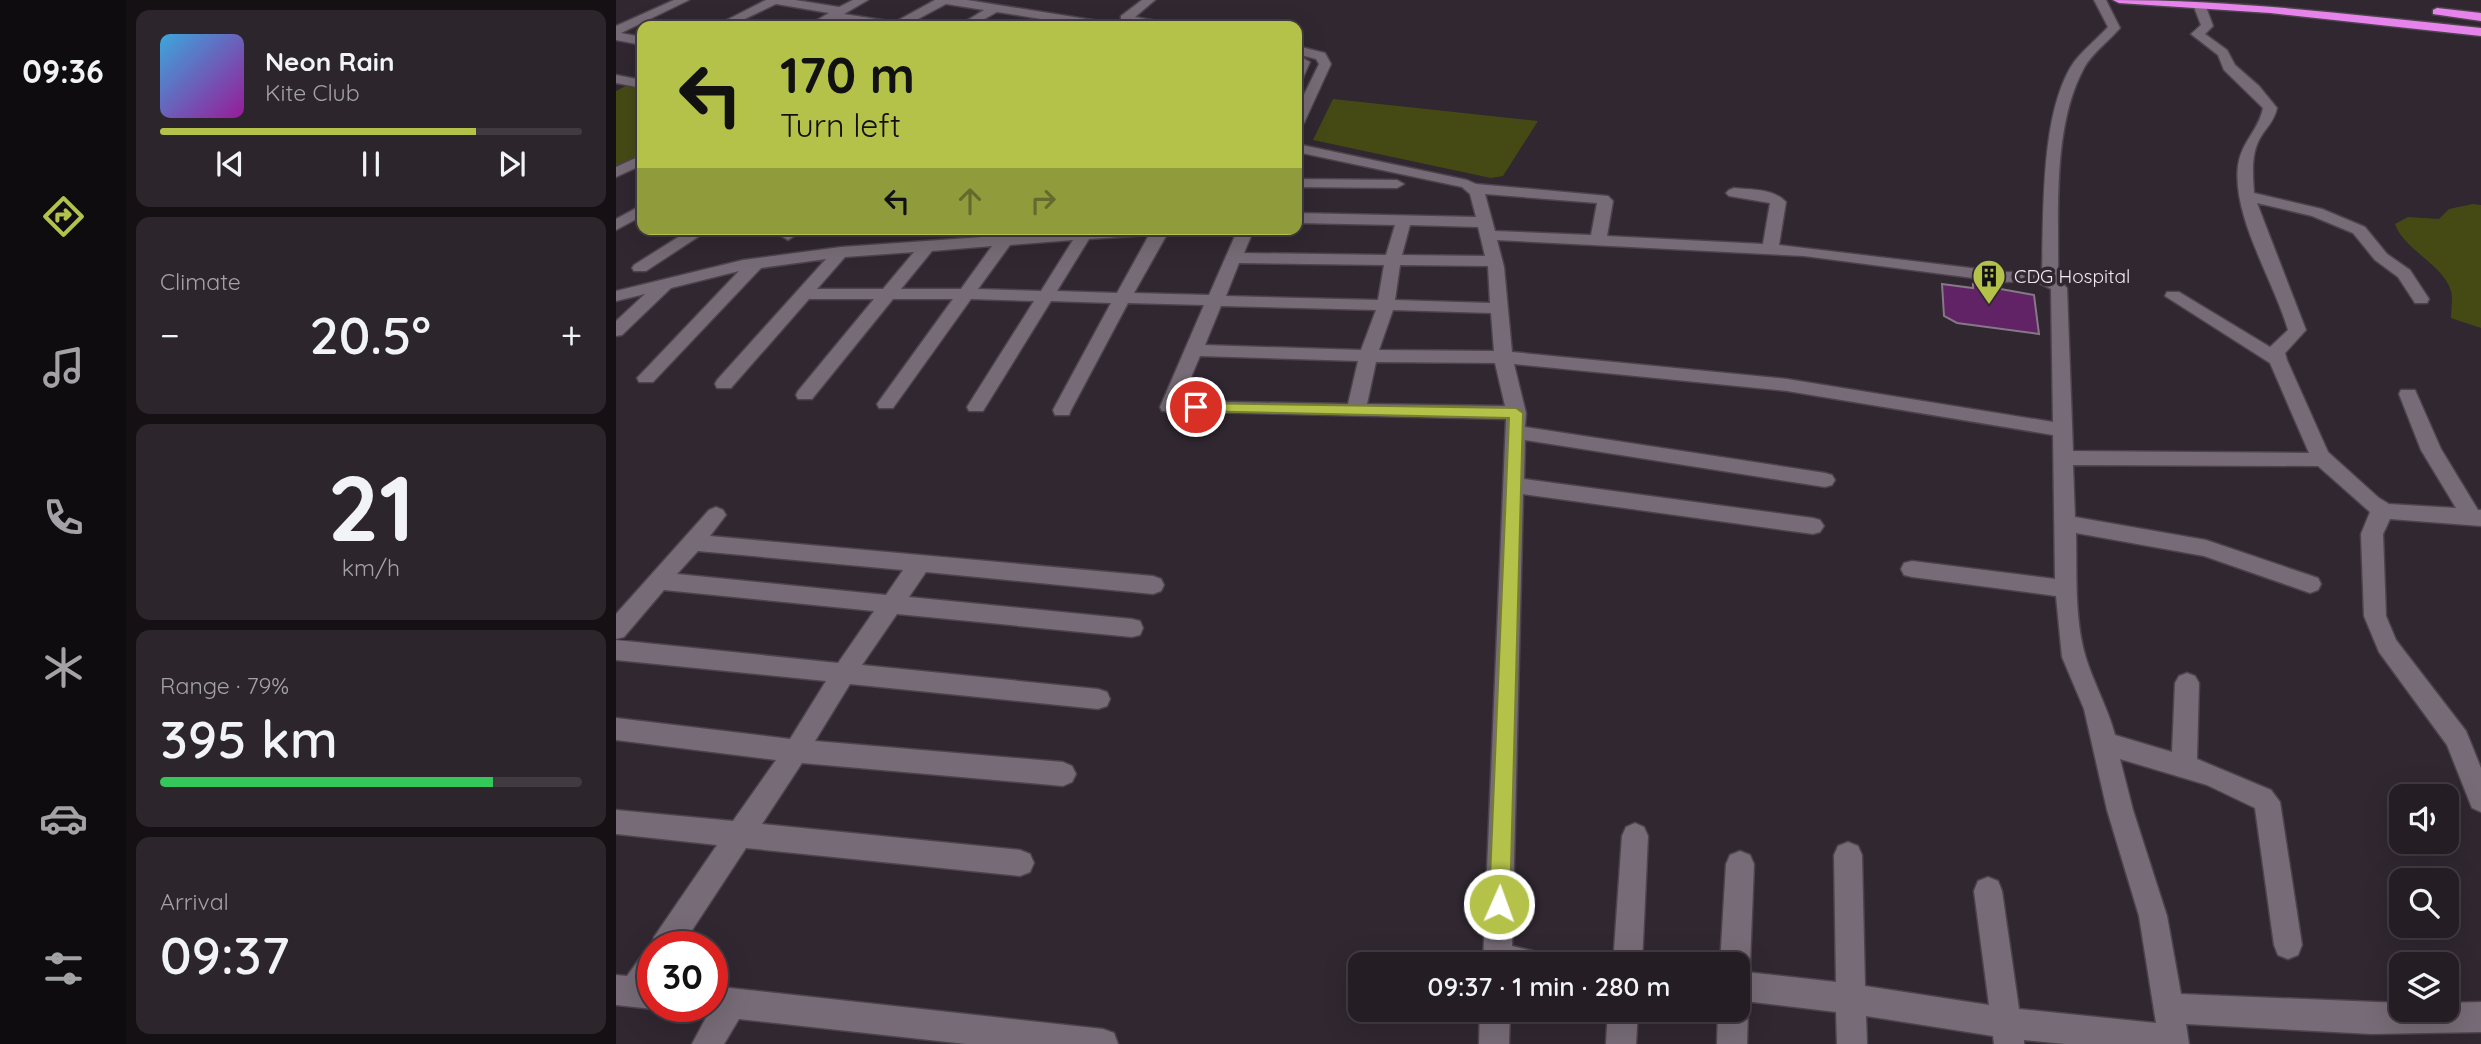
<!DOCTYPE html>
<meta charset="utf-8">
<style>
body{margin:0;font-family:Quicksand,sans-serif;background:#2c262c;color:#f1f3f6;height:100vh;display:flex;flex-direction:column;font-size:26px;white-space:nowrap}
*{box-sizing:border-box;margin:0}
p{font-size:23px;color:#a3a2a6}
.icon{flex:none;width:38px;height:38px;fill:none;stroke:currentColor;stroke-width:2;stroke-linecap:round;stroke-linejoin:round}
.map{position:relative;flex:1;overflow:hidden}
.panel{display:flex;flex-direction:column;gap:10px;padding:10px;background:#141014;width:490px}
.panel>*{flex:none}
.guide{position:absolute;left:21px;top:21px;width:665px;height:214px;border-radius:14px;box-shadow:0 7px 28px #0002,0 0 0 2px #413b41;background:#b5c24a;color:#111;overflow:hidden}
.controls{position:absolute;left:1773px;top:784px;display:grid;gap:14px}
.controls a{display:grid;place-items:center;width:70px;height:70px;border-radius:14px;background:#241d24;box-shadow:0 7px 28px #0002,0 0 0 2px #413b41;font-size:35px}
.speed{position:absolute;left:21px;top:931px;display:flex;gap:14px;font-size:35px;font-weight:700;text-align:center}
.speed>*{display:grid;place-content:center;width:91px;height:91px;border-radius:50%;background:#241d24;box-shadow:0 7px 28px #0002,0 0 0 2px #413b41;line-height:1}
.speed .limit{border:10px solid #d22;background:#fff;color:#111}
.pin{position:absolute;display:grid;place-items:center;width:60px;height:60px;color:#fff;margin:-30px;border:4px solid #fff;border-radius:50%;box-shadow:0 2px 7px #0007}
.me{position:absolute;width:77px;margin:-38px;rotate:2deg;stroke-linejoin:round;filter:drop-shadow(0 0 5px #0008)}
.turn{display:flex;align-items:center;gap:24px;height:147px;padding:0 28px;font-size:32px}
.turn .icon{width:91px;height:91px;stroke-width:2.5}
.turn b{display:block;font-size:49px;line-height:60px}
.lanes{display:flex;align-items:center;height:66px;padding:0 28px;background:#0003;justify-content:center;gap:35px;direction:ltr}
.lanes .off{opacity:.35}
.big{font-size:52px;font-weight:600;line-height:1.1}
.panel .tile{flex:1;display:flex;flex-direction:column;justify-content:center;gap:10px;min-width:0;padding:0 24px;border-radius:14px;background:#2c262c}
.panel .dial{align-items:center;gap:0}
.dial b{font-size:91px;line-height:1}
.song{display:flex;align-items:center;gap:21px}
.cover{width:84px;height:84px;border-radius:10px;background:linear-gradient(135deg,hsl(200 70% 55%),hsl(300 70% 35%))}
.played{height:7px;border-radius:4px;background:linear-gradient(90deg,#b5c24a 75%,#413b41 75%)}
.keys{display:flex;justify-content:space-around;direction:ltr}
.heat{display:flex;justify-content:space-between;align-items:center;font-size:38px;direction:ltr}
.charge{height:10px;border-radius:5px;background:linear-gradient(90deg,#34c759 79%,#413b41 0)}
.trip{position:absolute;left:732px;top:952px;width:402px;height:70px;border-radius:14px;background:#241d24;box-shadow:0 7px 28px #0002,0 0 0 2px #413b41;font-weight:600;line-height:70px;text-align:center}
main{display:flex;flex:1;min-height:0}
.dock{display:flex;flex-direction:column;width:126px;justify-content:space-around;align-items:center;background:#0e0c0e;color:#a3a2a6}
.dock .icon{width:49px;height:49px}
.dock .on{color:#b5c24a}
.dock b{font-size:32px;color:#f1f3f6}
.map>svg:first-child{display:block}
.green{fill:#454a15}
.building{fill:#612365;stroke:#847985;stroke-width:2}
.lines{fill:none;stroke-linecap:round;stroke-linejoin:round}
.minor-casing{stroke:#4c434c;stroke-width:3}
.highway-casing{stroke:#4c434c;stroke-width:3}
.minor{fill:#766b76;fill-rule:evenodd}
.highway{fill:#e684eb;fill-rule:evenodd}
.route{fill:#b5c24a;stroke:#767e30;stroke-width:2}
.labels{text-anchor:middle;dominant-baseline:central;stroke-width:7;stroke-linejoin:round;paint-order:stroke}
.far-poi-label{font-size:19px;fill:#f0e9f0;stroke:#302730;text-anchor:start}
</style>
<main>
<nav class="dock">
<b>09:36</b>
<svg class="icon on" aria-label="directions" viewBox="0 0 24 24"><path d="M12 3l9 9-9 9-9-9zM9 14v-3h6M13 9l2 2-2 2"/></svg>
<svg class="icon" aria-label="music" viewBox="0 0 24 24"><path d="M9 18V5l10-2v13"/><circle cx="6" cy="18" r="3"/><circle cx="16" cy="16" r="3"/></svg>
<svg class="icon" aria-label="phone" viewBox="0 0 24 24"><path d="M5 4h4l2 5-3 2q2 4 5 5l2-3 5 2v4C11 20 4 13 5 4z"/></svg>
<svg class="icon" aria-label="climate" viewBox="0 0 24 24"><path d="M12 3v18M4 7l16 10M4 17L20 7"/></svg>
<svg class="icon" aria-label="car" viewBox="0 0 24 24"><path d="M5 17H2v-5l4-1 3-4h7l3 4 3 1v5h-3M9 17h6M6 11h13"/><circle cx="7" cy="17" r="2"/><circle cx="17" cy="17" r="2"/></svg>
<svg class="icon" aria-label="filters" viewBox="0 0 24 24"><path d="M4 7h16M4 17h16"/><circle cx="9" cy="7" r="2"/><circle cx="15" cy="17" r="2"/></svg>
</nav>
<section class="panel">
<div class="tile">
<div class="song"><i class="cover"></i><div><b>Neon Rain</b><p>Kite Club</p></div></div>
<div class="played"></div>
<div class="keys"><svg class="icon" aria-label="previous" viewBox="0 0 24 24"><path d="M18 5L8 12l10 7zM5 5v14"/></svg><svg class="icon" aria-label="pause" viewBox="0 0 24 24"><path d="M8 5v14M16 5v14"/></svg><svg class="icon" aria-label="next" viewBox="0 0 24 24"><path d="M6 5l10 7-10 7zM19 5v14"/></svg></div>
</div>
<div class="tile"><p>Climate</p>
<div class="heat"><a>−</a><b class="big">20.5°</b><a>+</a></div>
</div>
<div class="tile dial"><b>21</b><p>km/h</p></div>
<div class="tile"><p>Range · 79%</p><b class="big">395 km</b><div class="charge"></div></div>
<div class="tile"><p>Arrival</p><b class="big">09:37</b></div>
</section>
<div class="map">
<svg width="1865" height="1044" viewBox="0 0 1865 1044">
<rect width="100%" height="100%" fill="#302730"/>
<path class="green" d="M 17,82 L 26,84 L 26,159 L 0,173 L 0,91 Z
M 717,99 L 922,121 L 887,176 L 875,178 L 697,140 Z
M 1857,204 L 1865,205 L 1865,328 L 1835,318 C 1835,310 1837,298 1835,291 C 1827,264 1788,250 1779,224 L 1792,217 L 1823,219 L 1833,209 Z"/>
<path class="building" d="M 1326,284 L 1357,288 L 1357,284 L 1418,295 L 1423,334 L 1341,323 L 1328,316 Z"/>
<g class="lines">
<defs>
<path id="minor" d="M 58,0 L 73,0 L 5,33 L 26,37 L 26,45 L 0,40 L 0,26 Z
M 150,0 L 179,0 L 223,7 L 237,0 L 252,0 L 228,14 L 279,22 L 319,0 L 351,0 L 489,22 L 495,26 L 469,26 L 381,12 L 356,26 L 342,26 L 368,10 L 330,4 L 289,26 L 260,26 L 218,20 L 206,26 L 191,26 L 213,13 L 160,4 L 114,26 L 99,26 Z
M 526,0 L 539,0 L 519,17 L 552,23 L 554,26 L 529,26 L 505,22 L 505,16 Z
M 1478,0 L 1490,0 L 1504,28 C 1493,41 1476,53 1468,68 C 1436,127 1443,213 1442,279 L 1451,288 L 1457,451 L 1693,453 L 1654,363 L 1549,296 L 1551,292 L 1563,292 L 1654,347 L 1672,330 C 1658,281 1616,217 1622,166 C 1625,142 1643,130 1647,108 L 1608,70 L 1602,55 L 1575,34 L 1585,25 L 1578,7 L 1584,4 L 1590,7 L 1597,26 L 1589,34 L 1611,50 L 1619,65 L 1643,86 L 1661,108 C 1658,123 1648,129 1642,142 C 1635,158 1637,176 1638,193 L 1706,209 L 1749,227 L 1771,254 L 1794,270 L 1813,299 L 1811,303 L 1799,303 L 1782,277 L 1759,260 L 1737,233 L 1696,216 L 1641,203 L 1690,330 L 1669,353 L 1671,360 L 1712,452 L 1763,498 L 1773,504 L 1840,508 L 1805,450 L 1783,394 L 1785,390 L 1799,390 L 1825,449 L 1862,510 L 1865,510 L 1865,526 L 1774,519 L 1767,534 L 1770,616 L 1780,640 L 1850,731 L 1865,768 L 1865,812 L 1856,808 L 1831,745 L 1763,652 L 1748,616 L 1745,534 L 1754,512 L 1702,466 L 1457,465 L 1459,517 L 1590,540 L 1702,578 L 1705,584 L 1702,590 L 1694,593 L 1588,556 L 1460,533 C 1461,573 1458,619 1470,658 C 1478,684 1492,708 1499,735 L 1556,752 L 1559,683 L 1563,676 L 1571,673 L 1579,676 L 1583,683 L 1581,759 L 1655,790 L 1664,802 L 1686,945 L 1682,955 L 1672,959 L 1662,955 L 1658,945 L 1639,808 L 1591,785 L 1504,759 L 1517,810 L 1551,916 L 1565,994 L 1785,1003 L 1785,1010 L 1830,1010 L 1830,1003 L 1865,1002 L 1865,1032 L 1756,1034 L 1570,1024 L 1573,1044 L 1449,1044 L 1408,1040 L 1408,1044 L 1378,1044 L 1377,1036 L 1250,1016 L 1251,1044 L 1221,1044 L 1220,1012 L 1128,1001 L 1132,1010 L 1131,1044 L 1101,1044 L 1102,1010 L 1122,1010 L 1122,964 L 1104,964 L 1110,864 L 1114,855 L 1124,851 L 1134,855 L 1138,864 L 1134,964 L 1130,972 L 1220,982 L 1218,855 L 1222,846 L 1232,842 L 1242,846 L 1246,855 L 1249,986 L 1373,1005 L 1358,891 L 1362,881 L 1372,877 L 1382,881 L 1386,891 L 1403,1009 L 1540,1023 L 1523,916 L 1491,810 L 1468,709 L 1446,657 L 1440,596 L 1296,577 L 1288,575 L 1285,569 L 1288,563 L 1296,561 L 1439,579 L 1437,435 L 1171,391 L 898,364 L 910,413 L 909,427 L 1209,473 L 1216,475 L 1219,480 L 1216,485 L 1209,487 L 909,440 L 908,479 L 1197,518 L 1204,520 L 1208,526 L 1204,532 L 1197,534 L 907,494 L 896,946 L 929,954 L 934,964 L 867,964 L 890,419 L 546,411 L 544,407 L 588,305 L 512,303 L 455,410 L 453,415 L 439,415 L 437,410 L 495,303 L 435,301 L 367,411 L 353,411 L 351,407 L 418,301 L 355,299 L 277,408 L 263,408 L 261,404 L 337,299 L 277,299 L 196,399 L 182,399 L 180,395 L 182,391 L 258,299 L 193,299 L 115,388 L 101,388 L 99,384 L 101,380 L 210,259 L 145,268 L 37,382 L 23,382 L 21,378 L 123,271 L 55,288 L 6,335 L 0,336 L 0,321 L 29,294 L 0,301 L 0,291 L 127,260 L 225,247 L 478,229 L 554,229 L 518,293 L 593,295 L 622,229 L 638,229 L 628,253 L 770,255 L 779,225 L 681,223 L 681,213 L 860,217 L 854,194 L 846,187 L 681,152 L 681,144 L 851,180 L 860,184 L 992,196 L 997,201 L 991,236 L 1147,244 L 1154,203 L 1113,196 L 1110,193 L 1113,190 L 1118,188 C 1135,190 1157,188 1170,202 L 1163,245 L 1388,272 L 1426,273 C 1428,214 1424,111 1458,62 C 1467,50 1481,39 1492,27 ZM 869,194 L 981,203 L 975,235 L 879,231 ZM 794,225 L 862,227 L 869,256 L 786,255 ZM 533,235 L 501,293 L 441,291 L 473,239 ZM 457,240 L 425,291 L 362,289 L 394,245 ZM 881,240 L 1188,256 L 1388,282 L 1418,281 L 1435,289 L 1437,422 L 1171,379 L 896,352 L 888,267 ZM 376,246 L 345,289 L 285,289 L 316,251 ZM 298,252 L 267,289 L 201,289 L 229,257 ZM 623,263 L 768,265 L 762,300 L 610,296 ZM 784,265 L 872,266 L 874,303 L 779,300 ZM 605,306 L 760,310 L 745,350 L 589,345 ZM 777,310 L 875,313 L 878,351 L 763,350 ZM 584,356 L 742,361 L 732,404 L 565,401 ZM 760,362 L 879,363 L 889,406 L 751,404 Z
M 681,46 L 709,53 L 715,64 L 688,123 L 681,127 L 681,109 L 703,64 L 700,59 L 681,54 Z
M 681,55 L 694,62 L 686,80 L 681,81 Z
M 0,75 L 26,80 L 26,88 L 0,83 Z
M 26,155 L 26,165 L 0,177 L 0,167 Z
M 681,179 L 781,180 L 788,184 L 781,188 L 681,187 Z
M 26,205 L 26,216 L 0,230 L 0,219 Z
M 75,229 L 94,229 L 30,271 L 18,271 L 16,268 L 18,265 Z
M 170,229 L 189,229 L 172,240 L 164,235 Z
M 100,507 L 107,510 L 110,515 L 94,536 L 537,576 L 545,579 L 548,585 L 545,591 L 537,594 L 310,572 L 293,597 L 516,619 L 524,621 L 527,628 L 524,635 L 516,637 L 281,614 L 246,665 L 482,689 L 491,692 L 494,699 L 491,706 L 482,709 L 234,684 L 199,741 L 447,762 L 456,766 L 460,774 L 456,782 L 447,786 L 186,763 L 146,824 L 404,850 L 414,854 L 418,863 L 414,872 L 404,876 L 130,848 L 65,947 L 37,947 L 37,1006 L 43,1006 L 37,1009 L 0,1005 L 0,975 L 11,976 L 27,954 L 35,950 L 38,937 L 101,845 L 0,834 L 0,810 L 117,821 L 160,760 L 0,740 L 0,718 L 174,739 L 210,681 L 0,660 L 0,640 L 222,663 L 258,611 L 48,590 L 8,637 L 0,639 L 0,614 L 93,510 ZM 82,551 L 287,570 L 270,595 L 61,574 Z
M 1019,823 L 1028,827 L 1032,836 L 1026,964 L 997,964 L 1006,836 L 1010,827 Z
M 96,986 L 487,1029 L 498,1033 L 502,1044 L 350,1044 L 123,1019 L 108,1044 L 76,1044 L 92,1014 L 86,1011 L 83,1006 L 96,1006 Z
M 864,1010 L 894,1010 L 893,1044 L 863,1044 Z
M 992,1010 L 1022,1010 L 1020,1044 L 990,1044 Z"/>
<path id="highway" d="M 1497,0 C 1621,0 1742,15 1865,28 L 1865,36 L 1654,13 L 1503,3 Z
M 1821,8 L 1865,13 L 1865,21 L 1817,14 L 1817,10 Z"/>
</defs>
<use href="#minor" class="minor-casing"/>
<use href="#highway" class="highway-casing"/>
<use href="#minor" class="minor"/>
<use href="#highway" class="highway"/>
</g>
<path class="route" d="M 580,403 L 900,408 L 907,413 L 894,904 L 891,911 L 883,914 L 876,911 L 873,904 L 893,418 L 575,411 L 573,407 Z"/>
<defs>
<symbol id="building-pin" viewBox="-11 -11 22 30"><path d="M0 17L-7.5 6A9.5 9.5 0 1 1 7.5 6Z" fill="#b5c24a" stroke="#302730"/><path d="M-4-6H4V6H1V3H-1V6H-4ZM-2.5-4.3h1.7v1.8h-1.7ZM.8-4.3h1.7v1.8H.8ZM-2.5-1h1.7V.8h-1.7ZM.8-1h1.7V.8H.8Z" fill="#111"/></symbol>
</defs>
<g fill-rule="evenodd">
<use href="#building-pin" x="1354" y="257" width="38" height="52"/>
</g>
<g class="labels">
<g class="far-poi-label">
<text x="1398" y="276">CDG Hospital</text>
</g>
</g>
</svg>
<div class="controls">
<a><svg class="icon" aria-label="sound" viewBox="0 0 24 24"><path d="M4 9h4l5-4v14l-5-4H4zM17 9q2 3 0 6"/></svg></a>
<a><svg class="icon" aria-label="search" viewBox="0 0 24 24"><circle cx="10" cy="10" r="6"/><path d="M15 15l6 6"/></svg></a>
<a><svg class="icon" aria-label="layers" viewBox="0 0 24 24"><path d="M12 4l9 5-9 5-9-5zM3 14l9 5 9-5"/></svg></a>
</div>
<div class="speed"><div class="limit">30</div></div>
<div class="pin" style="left:580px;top:407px;background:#d93025"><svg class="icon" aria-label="arrive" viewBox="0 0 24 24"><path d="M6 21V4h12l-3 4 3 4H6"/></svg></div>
<svg class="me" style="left:883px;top:904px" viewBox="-20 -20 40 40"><circle r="17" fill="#b5c24a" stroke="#fff" stroke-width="3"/><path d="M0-11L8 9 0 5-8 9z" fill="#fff"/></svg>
<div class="trip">09:37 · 1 min · 280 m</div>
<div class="guide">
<div class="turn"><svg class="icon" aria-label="left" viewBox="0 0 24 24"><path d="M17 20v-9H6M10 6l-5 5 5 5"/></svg><div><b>170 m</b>Turn left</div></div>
<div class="lanes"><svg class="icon" aria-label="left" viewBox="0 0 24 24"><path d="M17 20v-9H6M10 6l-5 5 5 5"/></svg><svg class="icon off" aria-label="ahead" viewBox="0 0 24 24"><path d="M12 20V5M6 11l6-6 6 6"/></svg><svg class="icon off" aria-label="right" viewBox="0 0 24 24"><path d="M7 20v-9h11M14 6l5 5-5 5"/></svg></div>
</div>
</div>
</main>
